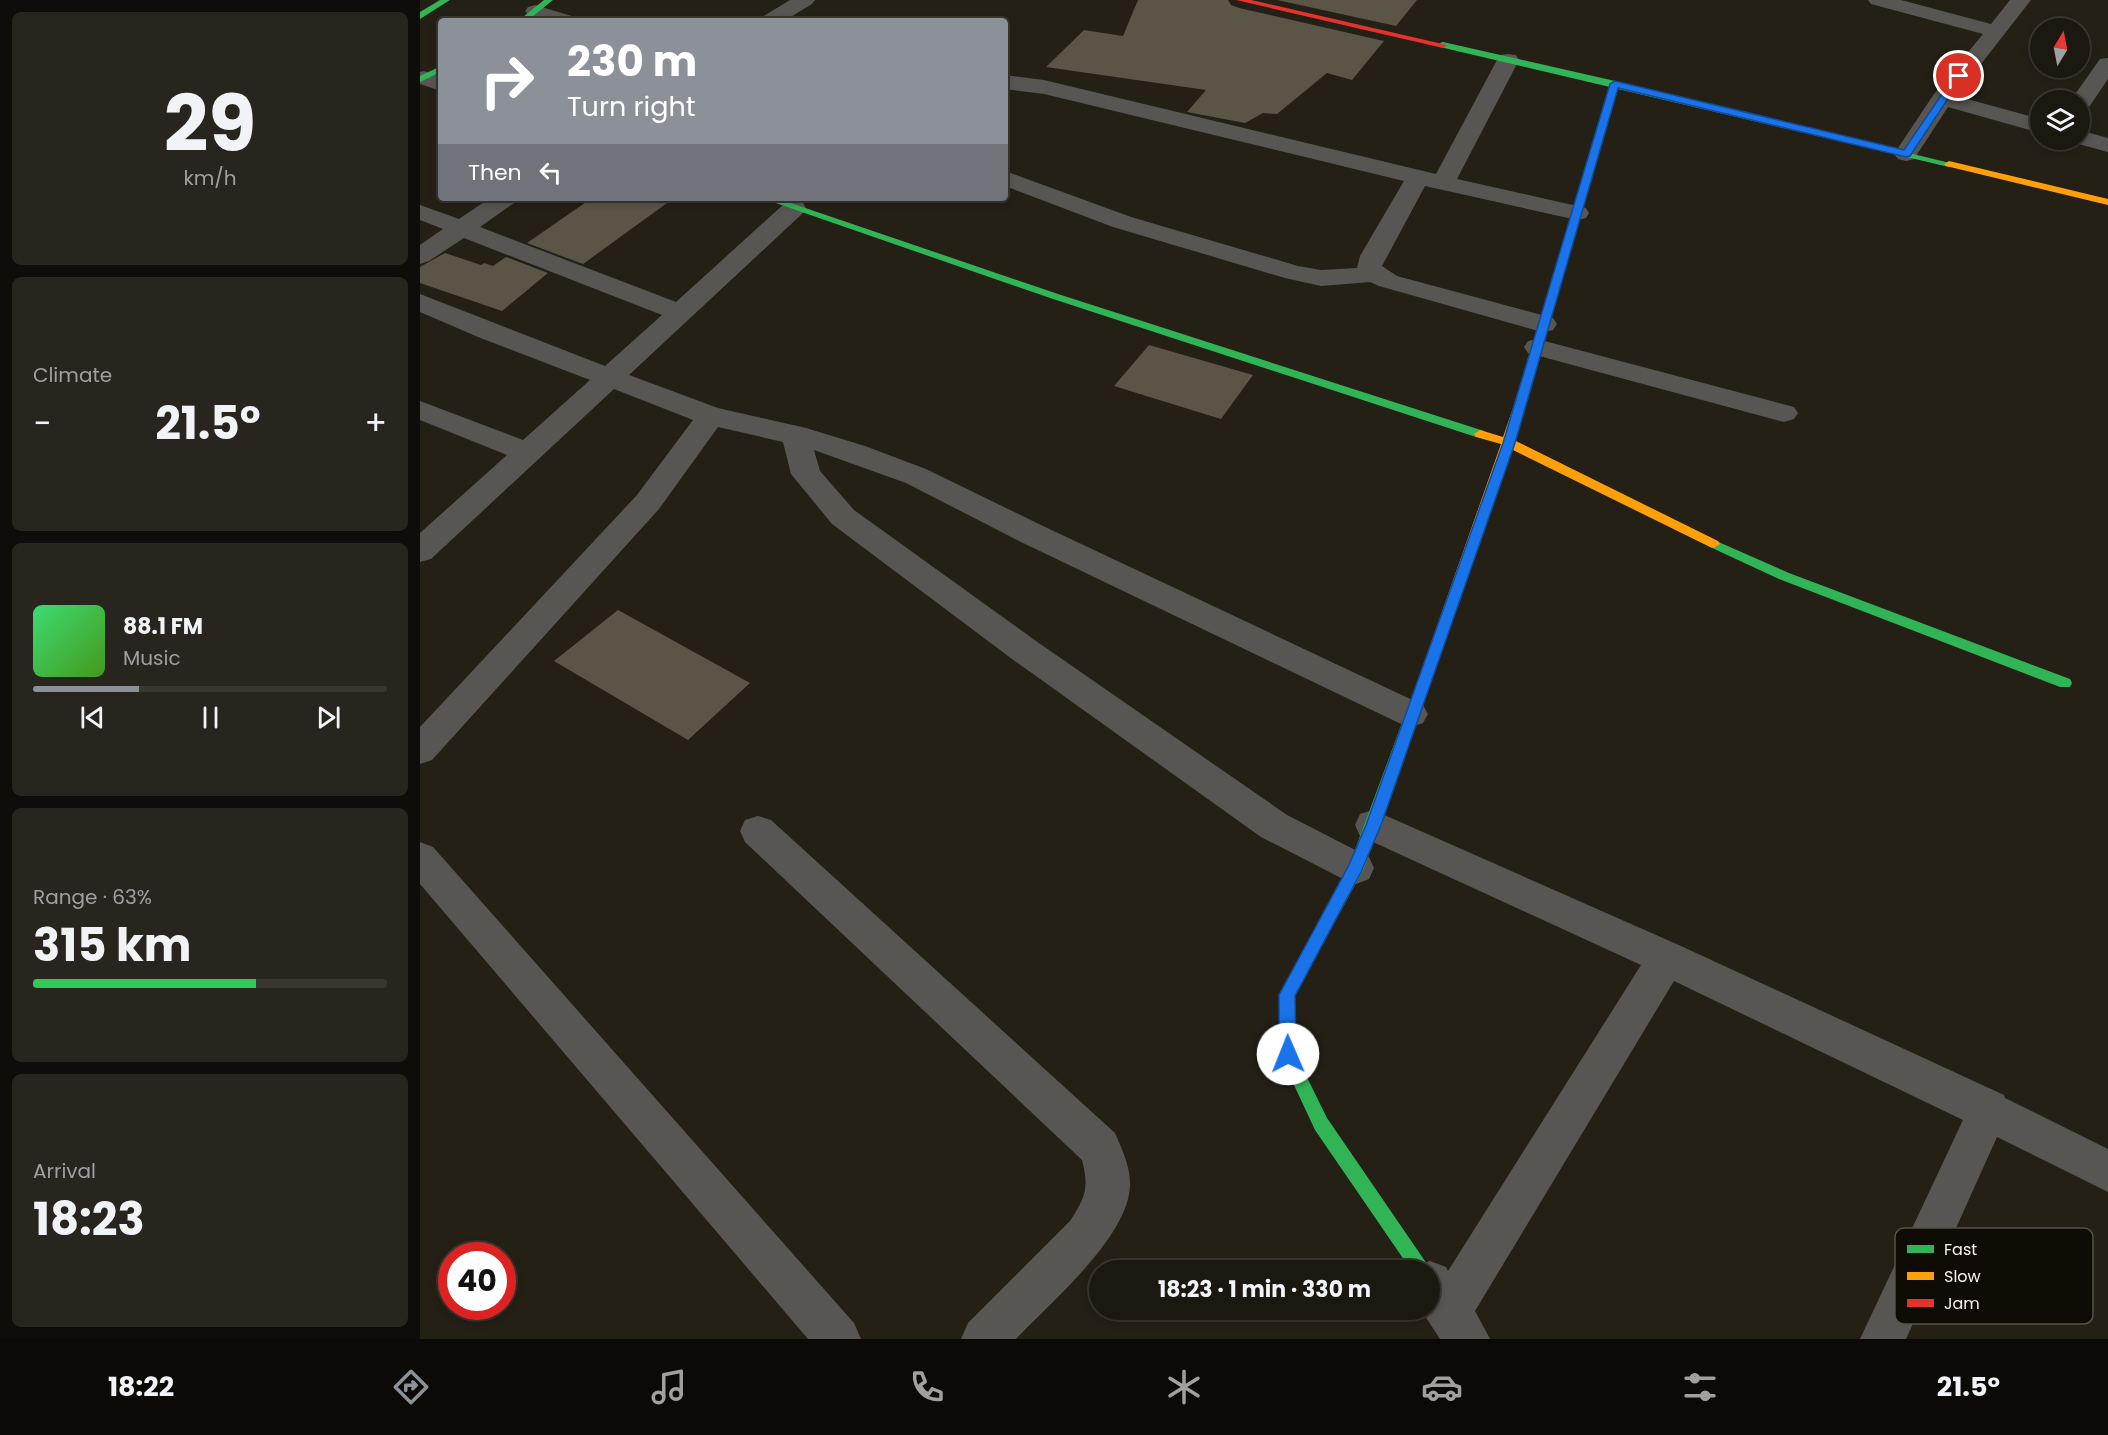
<!DOCTYPE html>
<meta charset="utf-8">
<style>
body{margin:0;font-family:Poppins,sans-serif;background:#28251e;color:#f1f3f6;height:100vh;display:flex;flex-direction:column;font-size:22px;white-space:nowrap}
*{box-sizing:border-box;margin:0}
p{font-size:20px;color:#a0a09f}
.icon{flex:none;width:33px;height:33px;fill:none;stroke:currentColor;stroke-width:2;stroke-linecap:round;stroke-linejoin:round}
.map{position:relative;flex:1;overflow:hidden}
.details{display:flex;flex-direction:column;gap:12px;padding:12px;background:#0f0d09;width:420px}
.details>*{flex:none}
.top-card{position:absolute;left:18px;top:18px;width:570px;height:183px;border-radius:6px;box-shadow:0 3px 9px #0003,0 0 0 2px #393730;background:#8c9099;color:#fff;overflow:hidden}
.needle{width:39px;rotate:10deg}
.buttons{position:absolute;left:1610px;top:18px;display:grid;gap:12px}
.buttons a{display:grid;place-items:center;width:60px;height:60px;border-radius:50%;background:#1b1810;box-shadow:0 3px 9px #0003,0 0 0 2px #393730;font-size:30px}
.speed{position:absolute;left:18px;top:1242px;display:flex;gap:12px;font-size:30px;font-weight:700;text-align:center}
.speed>*{display:grid;place-content:center;width:78px;height:78px;border-radius:50%;background:#1b1810;box-shadow:0 3px 9px #0003,0 0 0 2px #393730;line-height:1}
.speed .limit{border:9px solid #d22;background:#fff;color:#111}
.pin{position:absolute;display:grid;place-items:center;width:51px;height:51px;color:#fff;margin:-26px;border:3px solid #fff;border-radius:50%;box-shadow:0 2px 6px #0007}
.me{position:absolute;width:66px;margin:-33px;rotate:359deg;stroke-linejoin:round;filter:drop-shadow(0 0 4px #0008)}
.turn{display:flex;align-items:center;gap:21px;height:126px;padding:0 30px;font-size:27px}
.turn .icon{width:78px;height:78px;stroke-width:2.5}
.turn b{display:block;font-size:42px;line-height:51px}
.then{display:flex;align-items:center;height:57px;padding:0 30px;background:#0003;gap:12px;font-size:22px}
.big{font-size:45px;font-weight:700;line-height:1.1}
.details .widget{flex:1;display:flex;flex-direction:column;justify-content:center;gap:9px;min-width:0;padding:0 21px;border-radius:9px;background:#28251e}
.details .dial{align-items:center;gap:0}
.dial b{font-size:78px;line-height:1}
.song{display:flex;align-items:center;gap:18px}
.cover{width:72px;height:72px;border-radius:9px;background:linear-gradient(135deg,hsl(140 70% 55%),hsl(100 70% 35%))}
.played{height:6px;border-radius:3px;background:linear-gradient(90deg,#8c9099 30%,#393730 30%)}
.keys{display:flex;justify-content:space-around;direction:ltr}
.heat{display:flex;justify-content:space-between;align-items:center;font-size:33px;direction:ltr}
.charge{height:9px;border-radius:4px;background:linear-gradient(90deg,#34c759 63%,#393730 0)}
.trip{position:absolute;left:669px;top:1260px;width:351px;height:60px;border-radius:30px;background:#1b1810;box-shadow:0 3px 9px #0003,0 0 0 2px #393730;font-weight:700;line-height:60px;text-align:center}
.menu{display:flex;height:96px;justify-content:space-around;align-items:center;background:#0b0a06;color:#a0a09f}
.menu .icon{width:42px;height:42px}
.menu .active{color:#8c9099}
.menu b{font-size:27px;color:#f1f3f6}
main{display:flex;flex:1;min-height:0}
.map>svg:first-child{display:block}
.building{fill:#5b5547}
.lines{fill:none;stroke-linecap:round;stroke-linejoin:round}
.street{fill:#585652;fill-rule:evenodd}
.fast{fill:#30b455;fill-rule:evenodd}
.slow{fill:#ff9f0a;fill-rule:evenodd}
.jam{fill:#e5322d;fill-rule:evenodd}
.route{fill:#1a73e8;stroke:#114b97;stroke-width:1.5}
.key{fill:#0f0c05;stroke:#565249;stroke-width:1.5}
.key-label{font-size:16px;fill:#faf4e9}
</style>
<main>
<section class="details">
<div class="widget dial"><b>29</b><p>km/h</p></div>
<div class="widget"><p>Climate</p>
<div class="heat"><a>−</a><b class="big">21.5°</b><a>+</a></div>
</div>
<div class="widget">
<div class="song"><i class="cover"></i><div><b>88.1 FM</b><p>Music</p></div></div>
<div class="played"></div>
<div class="keys"><svg class="icon" aria-label="previous" viewBox="0 0 24 24"><path d="M18 5L8 12l10 7zM5 5v14"/></svg><svg class="icon" aria-label="pause" viewBox="0 0 24 24"><path d="M8 5v14M16 5v14"/></svg><svg class="icon" aria-label="next" viewBox="0 0 24 24"><path d="M6 5l10 7-10 7zM19 5v14"/></svg></div>
</div>
<div class="widget"><p>Range · 63%</p><b class="big">315 km</b><div class="charge"></div></div>
<div class="widget"><p>Arrival</p><b class="big">18:23</b></div>
</section>
<div class="map">
<svg width="1688" height="1339" viewBox="0 0 1688 1339">
<rect width="100%" height="100%" fill="#242016"/>
<path class="building" d="M 718,0 L 808,0 L 811,5 L 819,8 L 964,41 L 932,80 L 907,73 L 857,114 L 843,113 L 825,123 L 767,112 L 786,90 L 626,67 L 664,30 L 703,36 Z
M 857,0 L 997,0 L 976,26 Z
M 172,198 L 254,198 L 163,264 L 107,243 Z
M 25,253 L 61,265 L 64,263 L 73,266 L 86,257 L 128,273 L 82,311 L 0,283 L 0,267 Z
M 729,345 L 833,375 L 801,419 L 694,386 Z
M 198,610 L 330,683 L 268,740 L 134,661 Z"/>
<g class="lines">
<path class="street" d="M 370,0 L 395,0 L 392,4 L 364,21 L 339,21 L 342,17 Z
M 1448,0 L 1481,0 L 1571,24 L 1590,0 L 1611,0 L 1536,96 L 1620,119 L 1620,133 L 1528,107 L 1494,159 L 1486,161 L 1478,159 L 1474,154 L 1514,94 L 1563,34 L 1451,4 Z
M 115,5 L 155,17 L 158,21 C 143,21 115,25 105,11 L 108,7 Z
M 1088,54 L 1096,55 L 1099,60 L 1037,179 L 1166,208 L 1169,213 L 1166,218 L 1157,220 L 1005,186 L 962,266 L 977,276 L 1133,318 L 1137,324 L 1133,330 L 1124,332 L 1115,330 L 959,286 L 950,282 L 901,286 L 865,278 L 693,227 L 585,186 L 585,171 L 711,217 L 878,266 L 901,270 L 937,268 L 940,256 L 984,181 L 624,94 L 585,89 L 585,75 L 624,80 L 1016,174 L 1077,60 L 1080,55 Z
M 1688,58 L 1688,79 L 1667,110 L 1659,112 L 1659,100 L 1651,100 L 1680,59 Z
M 4,71 L 21,77 L 21,91 L 0,84 L 0,72 Z
M 1659,130 L 1688,138 L 1688,152 L 1651,142 L 1649,140 L 1659,140 Z
M 70,198 L 98,198 L 94,203 L 60,227 L 256,302 L 365,203 L 374,201 L 383,203 L 386,208 L 383,213 L 209,375 L 298,408 L 386,428 L 445,446 L 506,469 L 623,526 L 1003,705 L 1008,714 L 1003,723 L 991,727 L 979,723 L 601,542 L 486,483 L 394,450 L 400,471 L 434,510 L 616,641 L 867,815 L 949,857 L 954,868 L 949,879 L 936,884 L 923,879 L 841,837 L 592,659 L 412,524 L 371,474 L 363,442 L 298,427 L 239,509 L 12,760 L 0,764 L 0,727 L 217,495 L 273,420 L 194,389 L 11,559 L 0,562 L 0,533 L 87,455 L 0,420 L 0,401 L 103,440 L 170,380 L 58,337 L 0,312 L 0,294 L 185,366 L 242,315 L 44,238 L 9,261 L 0,264 L 0,245 L 23,229 L 0,220 L 0,205 L 39,219 Z
M 1117,339 L 1374,407 L 1378,413 L 1374,419 L 1364,422 L 1108,353 L 1104,347 L 1108,341 Z
M 953,810 L 1261,946 L 1584,1095 L 1585,1098 L 1688,1149 L 1688,1192 L 1577,1137 L 1486,1339 L 1440,1339 L 1543,1120 L 1254,981 L 1055,1311 L 1070,1339 L 1020,1339 L 1001,1310 L 1010,1310 L 1010,1270 L 993,1270 L 994,1267 L 1010,1261 L 1026,1267 L 1028,1271 L 1221,965 L 940,836 L 935,825 L 940,814 Z
M 338,816 L 351,820 L 695,1133 C 701,1147 710,1166 710,1182 C 712,1234 630,1303 596,1339 L 541,1339 L 548,1323 L 650,1221 C 666,1196 669,1188 662,1160 L 325,842 L 320,831 L 325,820 Z
M 0,842 L 13,847 L 434,1323 L 441,1339 L 388,1339 L 0,884 Z"/>
<path class="fast" d="M 20,0 L 30,0 L 0,19 L 0,12 Z
M 124,0 L 133,0 L 107,21 L 98,21 Z
M 1023,42 L 1195,81 L 1534,164 L 1529,167 L 1198,89 L 1104,411 L 1098,415 L 1092,411 L 1190,87 L 1020,47 L 1020,43 Z
M 21,66 L 21,72 L 0,82 L 0,76 Z
M 341,198 L 356,198 L 638,294 L 1064,431 L 1066,434 L 1064,437 L 1056,437 L 630,298 Z
M 1294,540 L 1369,573 L 1650,679 L 1652,683 L 1650,687 L 1640,687 L 1359,579 L 1290,547 L 1288,544 Z
M 1006,672 L 1011,673 L 1013,677 L 944,868 L 875,996 L 876,1055 L 907,1118 L 1007,1264 L 1010,1270 L 1010,1271 L 991,1270 L 895,1130 L 860,1055 L 859,995 L 929,866 L 999,677 L 1001,673 Z"/>
<path class="slow" d="M 1529,161 L 1688,199 L 1688,205 L 1526,166 L 1524,164 Z
M 1098,407 L 1104,411 L 1094,440 L 1298,541 L 1300,544 L 1294,548 L 1290,547 L 1091,449 L 1013,677 L 1011,681 L 1001,681 L 999,677 L 1081,444 L 1056,437 L 1054,434 L 1060,430 L 1083,437 L 1092,411 Z"/>
<path class="jam" d="M 816,0 L 831,0 L 1027,45 L 1023,48 Z"/>
</g>
<path class="route" d="M 1539,74 L 1543,76 L 1490,156 L 1486,157 L 1198,88 L 1095,443 L 961,825 L 941,872 L 875,996 L 876,1054 L 874,1060 L 868,1062 L 862,1060 L 859,1054 L 859,995 L 929,865 L 946,825 L 1083,443 L 1190,84 L 1195,81 L 1484,150 L 1535,75 Z"/>
<rect x="1475" y="1228" width="198" height="96" rx="9" class="key"/>
<rect x="1487" y="1245" width="27" height="8" fill="#30b455"/>
<rect x="1487" y="1272" width="27" height="8" fill="#ff9f0a"/>
<rect x="1487" y="1299" width="27" height="8" fill="#e5322d"/>
<g class="key-label">
<text x="1524" y="1255">Fast</text>
<text x="1524" y="1282">Slow</text>
<text x="1524" y="1309">Jam</text>
</g>
</svg>
<div class="buttons">
<a><svg class="needle" viewBox="-14 -14 28 28"><path d="M0-13l5 13h-10z" fill="#e53935"/><path d="M0 13l5-13h-10z" fill="#a0a09f"/></svg></a>
<a><svg class="icon" aria-label="layers" viewBox="0 0 24 24"><path d="M12 4l9 5-9 5-9-5zM3 14l9 5 9-5"/></svg></a>
</div>
<div class="speed"><div class="limit">40</div></div>
<div class="pin" style="left:1539px;top:76px;background:#d93025"><svg class="icon" aria-label="arrive" viewBox="0 0 24 24"><path d="M6 21V4h12l-3 4 3 4H6"/></svg></div>
<svg class="me" style="left:868px;top:1054px" viewBox="-20 -20 40 40"><circle r="19" fill="#fff"/><path d="M0-13L10 11 0 6-10 11z" fill="#1a73e8"/></svg>
<div class="trip">18:23 · 1 min · 330 m</div>
<div class="top-card">
<div class="turn"><svg class="icon" aria-label="right" viewBox="0 0 24 24"><path d="M7 20v-9h11M14 6l5 5-5 5"/></svg><div><b>230 m</b>Turn right</div></div>
<div class="then">Then<svg class="icon" aria-label="left" viewBox="0 0 24 24"><path d="M17 20v-9H6M10 6l-5 5 5 5"/></svg></div>
</div>
</div>
</main>
<nav class="menu">
<b>18:22</b>
<svg class="icon active" aria-label="directions" viewBox="0 0 24 24"><path d="M12 3l9 9-9 9-9-9zM9 14v-3h6M13 9l2 2-2 2"/></svg>
<svg class="icon" aria-label="music" viewBox="0 0 24 24"><path d="M9 18V5l10-2v13"/><circle cx="6" cy="18" r="3"/><circle cx="16" cy="16" r="3"/></svg>
<svg class="icon" aria-label="phone" viewBox="0 0 24 24"><path d="M5 4h4l2 5-3 2q2 4 5 5l2-3 5 2v4C11 20 4 13 5 4z"/></svg>
<svg class="icon" aria-label="climate" viewBox="0 0 24 24"><path d="M12 3v18M4 7l16 10M4 17L20 7"/></svg>
<svg class="icon" aria-label="car" viewBox="0 0 24 24"><path d="M5 17H2v-5l4-1 3-4h7l3 4 3 1v5h-3M9 17h6M6 11h13"/><circle cx="7" cy="17" r="2"/><circle cx="17" cy="17" r="2"/></svg>
<svg class="icon" aria-label="filters" viewBox="0 0 24 24"><path d="M4 7h16M4 17h16"/><circle cx="9" cy="7" r="2"/><circle cx="15" cy="17" r="2"/></svg>
<b>21.5°</b>
</nav>
